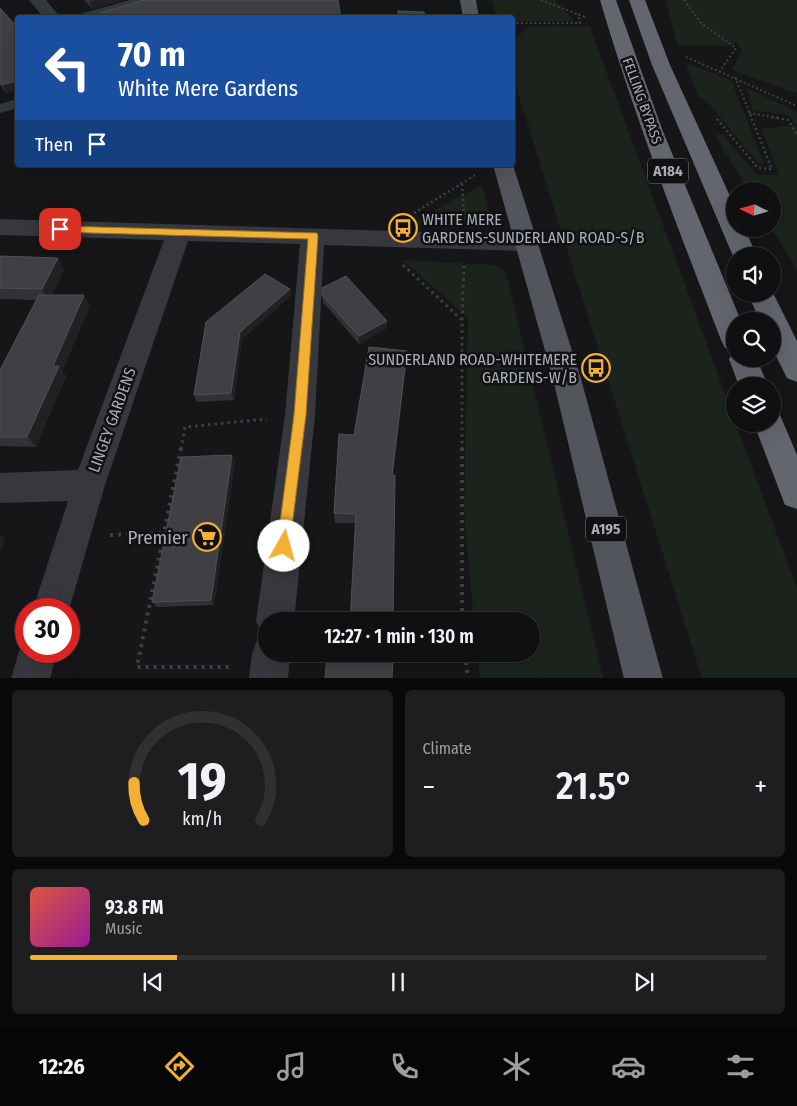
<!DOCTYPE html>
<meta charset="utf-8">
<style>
body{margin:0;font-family:"Fira Sans Condensed",sans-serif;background:#1e1e20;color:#f1f3f6;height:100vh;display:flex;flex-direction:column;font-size:19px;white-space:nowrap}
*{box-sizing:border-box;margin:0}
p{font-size:16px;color:#9c9d9f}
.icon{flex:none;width:28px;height:28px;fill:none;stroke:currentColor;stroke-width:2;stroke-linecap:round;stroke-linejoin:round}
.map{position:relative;height:678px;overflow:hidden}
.details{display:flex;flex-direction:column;gap:12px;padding:12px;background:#09090a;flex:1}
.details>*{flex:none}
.hud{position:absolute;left:15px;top:15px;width:500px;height:152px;border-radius:5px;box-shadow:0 5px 20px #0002,0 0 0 1px #303032;background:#1a4fa0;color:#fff;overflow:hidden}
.needle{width:32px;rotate:275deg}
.buttons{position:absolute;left:726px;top:182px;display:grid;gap:10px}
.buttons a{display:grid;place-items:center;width:55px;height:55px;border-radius:50%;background:#101012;box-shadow:0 5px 20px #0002,0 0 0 1px #303032;font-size:25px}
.speed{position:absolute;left:15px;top:598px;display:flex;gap:10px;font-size:25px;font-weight:700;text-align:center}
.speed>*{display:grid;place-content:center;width:65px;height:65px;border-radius:50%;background:#101012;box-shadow:0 5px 20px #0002,0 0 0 1px #303032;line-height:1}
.speed .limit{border:8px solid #d22;background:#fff;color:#111}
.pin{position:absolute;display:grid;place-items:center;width:42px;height:42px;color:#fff;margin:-21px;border-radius:10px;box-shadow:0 2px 8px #0006}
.me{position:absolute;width:55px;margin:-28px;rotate:7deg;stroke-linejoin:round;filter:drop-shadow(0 0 4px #0008)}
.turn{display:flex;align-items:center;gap:18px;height:105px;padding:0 20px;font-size:22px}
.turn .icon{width:65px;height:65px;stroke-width:2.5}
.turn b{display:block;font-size:35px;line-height:42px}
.then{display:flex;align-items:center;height:48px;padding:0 20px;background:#0003;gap:10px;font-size:19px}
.big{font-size:38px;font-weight:600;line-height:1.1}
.details .widget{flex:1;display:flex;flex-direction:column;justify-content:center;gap:8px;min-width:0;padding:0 18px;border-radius:8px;background:#1e1e20}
.details .dial{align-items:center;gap:0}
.dial svg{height:130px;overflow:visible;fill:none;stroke:#303032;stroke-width:7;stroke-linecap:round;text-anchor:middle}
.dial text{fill:#f1f3f6;stroke:none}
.song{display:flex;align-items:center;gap:15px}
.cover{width:60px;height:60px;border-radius:8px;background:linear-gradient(135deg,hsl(10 70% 55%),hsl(300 70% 35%))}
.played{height:5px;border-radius:2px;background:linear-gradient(90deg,#f2b134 20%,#303032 20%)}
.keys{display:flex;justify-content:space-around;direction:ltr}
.heat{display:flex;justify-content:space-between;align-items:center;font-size:28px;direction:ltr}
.details .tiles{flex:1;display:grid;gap:12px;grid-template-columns:1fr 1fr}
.widget:last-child{grid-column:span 2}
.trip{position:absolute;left:258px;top:612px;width:282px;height:50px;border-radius:25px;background:#101012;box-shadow:0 5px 20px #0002,0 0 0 1px #303032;font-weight:600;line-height:50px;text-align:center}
.menu{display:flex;height:80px;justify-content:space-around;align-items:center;background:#060607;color:#9c9d9f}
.menu .icon{width:35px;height:35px}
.menu .current{color:#f2b134}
.menu b{font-size:22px;color:#f1f3f6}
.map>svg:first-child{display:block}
.green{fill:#1c231d}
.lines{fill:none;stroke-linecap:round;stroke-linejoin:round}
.path-far3{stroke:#3d3f44;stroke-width:2;stroke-dasharray:2 2.5;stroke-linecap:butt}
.path-far2{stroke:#3d3f44;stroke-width:2.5;stroke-dasharray:2 3;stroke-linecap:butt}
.path-far1{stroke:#3d3f44;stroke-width:3;stroke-dasharray:2.5 4;stroke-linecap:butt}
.path{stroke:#3d3f44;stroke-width:4;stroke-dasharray:3 5;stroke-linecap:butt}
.lane{fill:#37383d;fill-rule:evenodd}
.street{fill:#37383d;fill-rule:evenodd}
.primary{fill:#53555c;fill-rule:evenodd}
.highway{fill:#63666e;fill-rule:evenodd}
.wall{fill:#323236}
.shaded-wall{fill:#212124}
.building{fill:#3f3f44;stroke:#4f5156}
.route{fill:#f2b134;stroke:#9d7322}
.labels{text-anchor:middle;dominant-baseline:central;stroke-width:5;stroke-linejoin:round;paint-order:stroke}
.far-street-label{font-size:14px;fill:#a8adb8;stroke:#111113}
.shield{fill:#111113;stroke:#7b7e86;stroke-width:1}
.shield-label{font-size:15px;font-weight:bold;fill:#a8adb8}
.poi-label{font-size:16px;fill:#a8adb8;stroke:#111113;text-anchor:start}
.street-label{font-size:16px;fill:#a8adb8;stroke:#111113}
.near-poi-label{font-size:19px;fill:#a8adb8;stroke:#111113;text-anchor:end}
</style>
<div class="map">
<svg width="797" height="679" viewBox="0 0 797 679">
<rect width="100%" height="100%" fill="#161618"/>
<path class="green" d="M 492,0 L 555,0 L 574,21 L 513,21 L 512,18 L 496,17 Z
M 665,0 L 797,0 L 797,91 L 795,93 L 732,70 L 742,50 L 736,42 L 725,46 L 678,45 Z
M 559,26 L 590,27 L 797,589 L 797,678 L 702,678 L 513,78 L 513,41 L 528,27 Z
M 686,63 L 731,80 L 764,164 L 758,163 L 705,99 L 698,96 Z
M 747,88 L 797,112 L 797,270 L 772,229 L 772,191 L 749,191 L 715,135 L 722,134 L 757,175 L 779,175 L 762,129 L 796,125 L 788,115 L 753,110 Z
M 482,185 L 490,216 L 470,224 L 407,225 Z
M 403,260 L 496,265 L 506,273 L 603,678 L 480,678 L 477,654 L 531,654 L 531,621 L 474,621 L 464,510 L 468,318 Z"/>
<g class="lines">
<path class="path-far3" d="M 541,0 L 585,17
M 684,0 L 701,23 L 736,48 L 720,71
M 512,23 L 580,23 L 578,14
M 686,57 L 797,106
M 735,77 L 752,118
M 749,113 L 779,118"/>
<path class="path-far2" d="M 772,117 L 788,120 L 797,134
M 717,119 L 758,168 L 772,169 L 751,117
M 462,184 L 464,215
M 414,213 L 477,174"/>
<path class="path-far1" d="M 403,265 L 462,320 L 462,449
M 462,320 L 464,266
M 181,449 L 185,427 L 267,419"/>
<path class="path" d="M 181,448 L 137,667 L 232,667
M 462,448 L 462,621
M 110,535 L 164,533
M 465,654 L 468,679"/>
<path class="lane" d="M 18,99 L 18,108 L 0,113 L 0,104 Z"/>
<path class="street" d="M 29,0 L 46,0 L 61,18 L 44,18 Z
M 130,0 L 155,0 L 153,3 L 105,18 L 78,18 L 80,14 Z
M 0,219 L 528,235 L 537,237 L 540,243 L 537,249 L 528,251 L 324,245 L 315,415 L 294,621 L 266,621 L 266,636 L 262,634 L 256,621 L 285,415 L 300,244 L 188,241 L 105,485 L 69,610 L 69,609 L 33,609 L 68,501 L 0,503 L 0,473 L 78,470 L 164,240 L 0,235 Z
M 26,637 L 26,651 L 57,651 L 50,679 L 11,679 L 19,651 Z
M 266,637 L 266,654 L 290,654 L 288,679 L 249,679 L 252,654 L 257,640 Z"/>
<path class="primary" d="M 460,0 L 476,0 L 479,18 L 463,18 Z
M 512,162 L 581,379 L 663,679 L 624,679 L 553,379 L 493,165 L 512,165 Z"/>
<path class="highway" d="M 600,0 L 616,0 L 662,129 L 741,321 L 735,321 L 735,359 L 757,359 L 768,386 L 739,386 L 729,359 L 735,351 L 725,348 L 721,340 C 678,228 634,116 600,0 Z
M 629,0 L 645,0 L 670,65 L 735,207 L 735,229 L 745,229 L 757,256 L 735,256 L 735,260 L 733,256 L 652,65 Z
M 772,291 L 797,341 L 797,382 L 787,378 L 772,348 L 772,321 L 760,321 L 748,294 L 772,294 Z
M 772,412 L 780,415 L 797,455 L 797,509 L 785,505 L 754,424 L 772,424 Z"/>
</g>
<path class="wall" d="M 84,0 L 123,0 L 92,9 Z
M 0,8 L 18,28 L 18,89 L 6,93 L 0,85 Z
M 0,256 L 64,269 L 52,295 L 90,306 L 62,371 L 66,376 L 36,447 L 0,446 L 0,370 L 36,300 L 0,299 Z
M 290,289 L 291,296 L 242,339 L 234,400 L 197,402 L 194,395 L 206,322 Z
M 322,295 L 387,321 L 387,328 L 359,344 L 323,302 Z
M 406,362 L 393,475 L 355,523 L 335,523 L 334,513 L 354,435 Z
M 235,462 L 214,605 L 157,607 L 152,602 Z"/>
<path class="shaded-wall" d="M 95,0 L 123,0 L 92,9 L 90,2 Z
M 18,81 L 18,89 L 6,93 L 2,85 Z
M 58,258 L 64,269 L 49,300 L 42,289 Z
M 290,289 L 291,296 L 242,339 L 234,400 L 231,393 L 240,332 Z
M 84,295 L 90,306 L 62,371 L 66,376 L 36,447 L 27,437 L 53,366 Z
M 387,321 L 387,328 L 359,344 L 359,336 Z
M 407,351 L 406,362 L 392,486 L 392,475 Z
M 232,455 L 235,462 L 214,605 L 211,600 Z
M 0,535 L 5,539 L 0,552 Z"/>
<path class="building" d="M 144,0 L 338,0 L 341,18 L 106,18 L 101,13 Z
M 0,8 L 18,28 L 18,81 L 2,85 L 0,82 Z
M 398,11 L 424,12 L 425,18 L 398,18 Z
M 0,256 L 58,258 L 42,289 L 0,288 Z
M 265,274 L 290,289 L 240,332 L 231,393 L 194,395 L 206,322 Z
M 346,276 L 387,321 L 359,336 L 322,295 L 322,288 Z
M 39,295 L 84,295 L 53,366 L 59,366 L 27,437 L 0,437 L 0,370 Z
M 369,347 L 407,351 L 392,475 L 395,475 L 393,621 L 350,621 L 356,514 L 334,513 L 339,434 L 354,435 Z
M 232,455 L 211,600 L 152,602 L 181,457 Z
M 327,654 L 393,654 L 392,679 L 325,679 Z"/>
<path class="route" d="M 60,226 L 317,233 L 318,236 L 306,415 L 289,551 L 284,553 L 279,551 L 277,546 L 294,415 L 308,239 L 56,232 L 55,229 Z"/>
<defs>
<symbol id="bus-ring" viewBox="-11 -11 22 22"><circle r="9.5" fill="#111113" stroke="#f2b134" stroke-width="1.5"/><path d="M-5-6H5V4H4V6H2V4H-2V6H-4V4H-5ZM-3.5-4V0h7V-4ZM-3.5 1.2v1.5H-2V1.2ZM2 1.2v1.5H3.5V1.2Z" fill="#f2b134"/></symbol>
<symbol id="supermarket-ring" viewBox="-11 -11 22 22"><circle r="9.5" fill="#111113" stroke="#f2b134" stroke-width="1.5"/><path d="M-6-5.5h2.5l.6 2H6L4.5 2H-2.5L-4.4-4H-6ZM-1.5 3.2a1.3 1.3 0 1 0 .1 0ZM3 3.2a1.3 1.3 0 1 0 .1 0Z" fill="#f2b134"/></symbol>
</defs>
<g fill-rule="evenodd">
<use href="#bus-ring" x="387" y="212" width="32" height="32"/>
<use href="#bus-ring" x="580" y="352" width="32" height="32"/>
<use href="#supermarket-ring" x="191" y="521" width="32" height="32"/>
</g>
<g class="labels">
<g class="far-street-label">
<text transform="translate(642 101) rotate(70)">FELLING BYPASS</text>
</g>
<g class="shield">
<rect x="648" y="158.5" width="40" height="25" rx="4"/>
<rect x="586" y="516.5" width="40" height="25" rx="4"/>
</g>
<g class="shield-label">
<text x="668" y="171">A184</text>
<text x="606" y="529">A195</text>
</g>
<g class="poi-label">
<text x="422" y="219">WHITE MERE<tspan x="422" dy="18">GARDENS-SUNDERLAND ROAD-S/B</tspan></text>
<text x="577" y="359" text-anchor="end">SUNDERLAND ROAD-WHITEMERE<tspan x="577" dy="18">GARDENS-W/B</tspan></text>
</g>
<g class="street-label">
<text transform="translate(112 420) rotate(-70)">LINGEY GARDENS</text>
</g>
<g class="near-poi-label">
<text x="188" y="537">Premier</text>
</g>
</g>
</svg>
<div class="buttons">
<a><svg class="needle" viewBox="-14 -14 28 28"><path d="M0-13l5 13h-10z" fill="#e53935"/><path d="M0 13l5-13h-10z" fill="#9c9d9f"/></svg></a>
<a><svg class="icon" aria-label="sound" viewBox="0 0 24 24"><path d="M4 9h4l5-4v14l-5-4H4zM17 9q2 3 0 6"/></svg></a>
<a><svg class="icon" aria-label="search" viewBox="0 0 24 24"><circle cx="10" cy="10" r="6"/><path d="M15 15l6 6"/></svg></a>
<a><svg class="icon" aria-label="layers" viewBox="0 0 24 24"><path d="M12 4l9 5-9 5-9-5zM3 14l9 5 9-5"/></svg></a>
</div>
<div class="speed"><div class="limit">30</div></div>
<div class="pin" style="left:60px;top:229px;background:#d93025"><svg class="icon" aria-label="arrive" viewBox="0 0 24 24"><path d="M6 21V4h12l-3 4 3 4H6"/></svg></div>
<svg class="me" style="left:284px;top:546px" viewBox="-20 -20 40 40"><circle r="19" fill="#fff"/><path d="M0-13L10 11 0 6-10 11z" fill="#f2b134"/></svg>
<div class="trip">12:27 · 1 min · 130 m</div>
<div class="hud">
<div class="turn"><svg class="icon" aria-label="left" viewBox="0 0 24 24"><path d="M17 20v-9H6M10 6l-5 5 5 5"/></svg><div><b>70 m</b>White Mere Gardens</div></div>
<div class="then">Then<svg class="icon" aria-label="arrive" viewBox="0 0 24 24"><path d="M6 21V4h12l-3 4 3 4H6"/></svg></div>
</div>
</div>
<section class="details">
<div class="tiles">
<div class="widget dial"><svg viewBox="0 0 100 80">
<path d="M14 69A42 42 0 1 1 86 69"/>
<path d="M14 69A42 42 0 0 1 8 46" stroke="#f2b134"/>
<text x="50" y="56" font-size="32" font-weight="700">19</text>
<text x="50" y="72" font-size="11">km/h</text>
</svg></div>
<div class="widget"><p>Climate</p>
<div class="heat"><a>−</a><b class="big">21.5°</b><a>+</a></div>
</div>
<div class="widget">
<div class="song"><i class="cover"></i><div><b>93.8 FM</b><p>Music</p></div></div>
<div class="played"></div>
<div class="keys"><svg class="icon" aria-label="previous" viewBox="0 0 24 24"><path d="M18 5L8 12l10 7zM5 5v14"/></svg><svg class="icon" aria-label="pause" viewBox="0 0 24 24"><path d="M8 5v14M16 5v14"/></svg><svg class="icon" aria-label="next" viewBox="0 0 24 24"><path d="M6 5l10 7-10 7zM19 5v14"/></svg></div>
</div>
</div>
</section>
<nav class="menu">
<b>12:26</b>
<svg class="icon current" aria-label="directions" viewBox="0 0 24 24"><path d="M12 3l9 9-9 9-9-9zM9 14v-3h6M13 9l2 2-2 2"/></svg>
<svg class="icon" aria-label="music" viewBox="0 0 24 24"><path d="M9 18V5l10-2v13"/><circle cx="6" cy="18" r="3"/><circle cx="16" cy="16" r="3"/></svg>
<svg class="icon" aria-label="phone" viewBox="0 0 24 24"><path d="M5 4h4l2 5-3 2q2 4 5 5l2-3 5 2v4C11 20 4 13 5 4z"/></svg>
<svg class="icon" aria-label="climate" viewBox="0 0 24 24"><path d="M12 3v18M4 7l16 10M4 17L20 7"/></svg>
<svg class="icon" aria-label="car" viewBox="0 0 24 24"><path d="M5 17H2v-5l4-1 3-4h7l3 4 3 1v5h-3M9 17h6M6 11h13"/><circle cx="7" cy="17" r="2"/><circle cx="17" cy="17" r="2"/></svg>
<svg class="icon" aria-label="filters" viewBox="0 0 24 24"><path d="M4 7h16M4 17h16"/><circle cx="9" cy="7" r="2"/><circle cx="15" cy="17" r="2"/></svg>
</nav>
